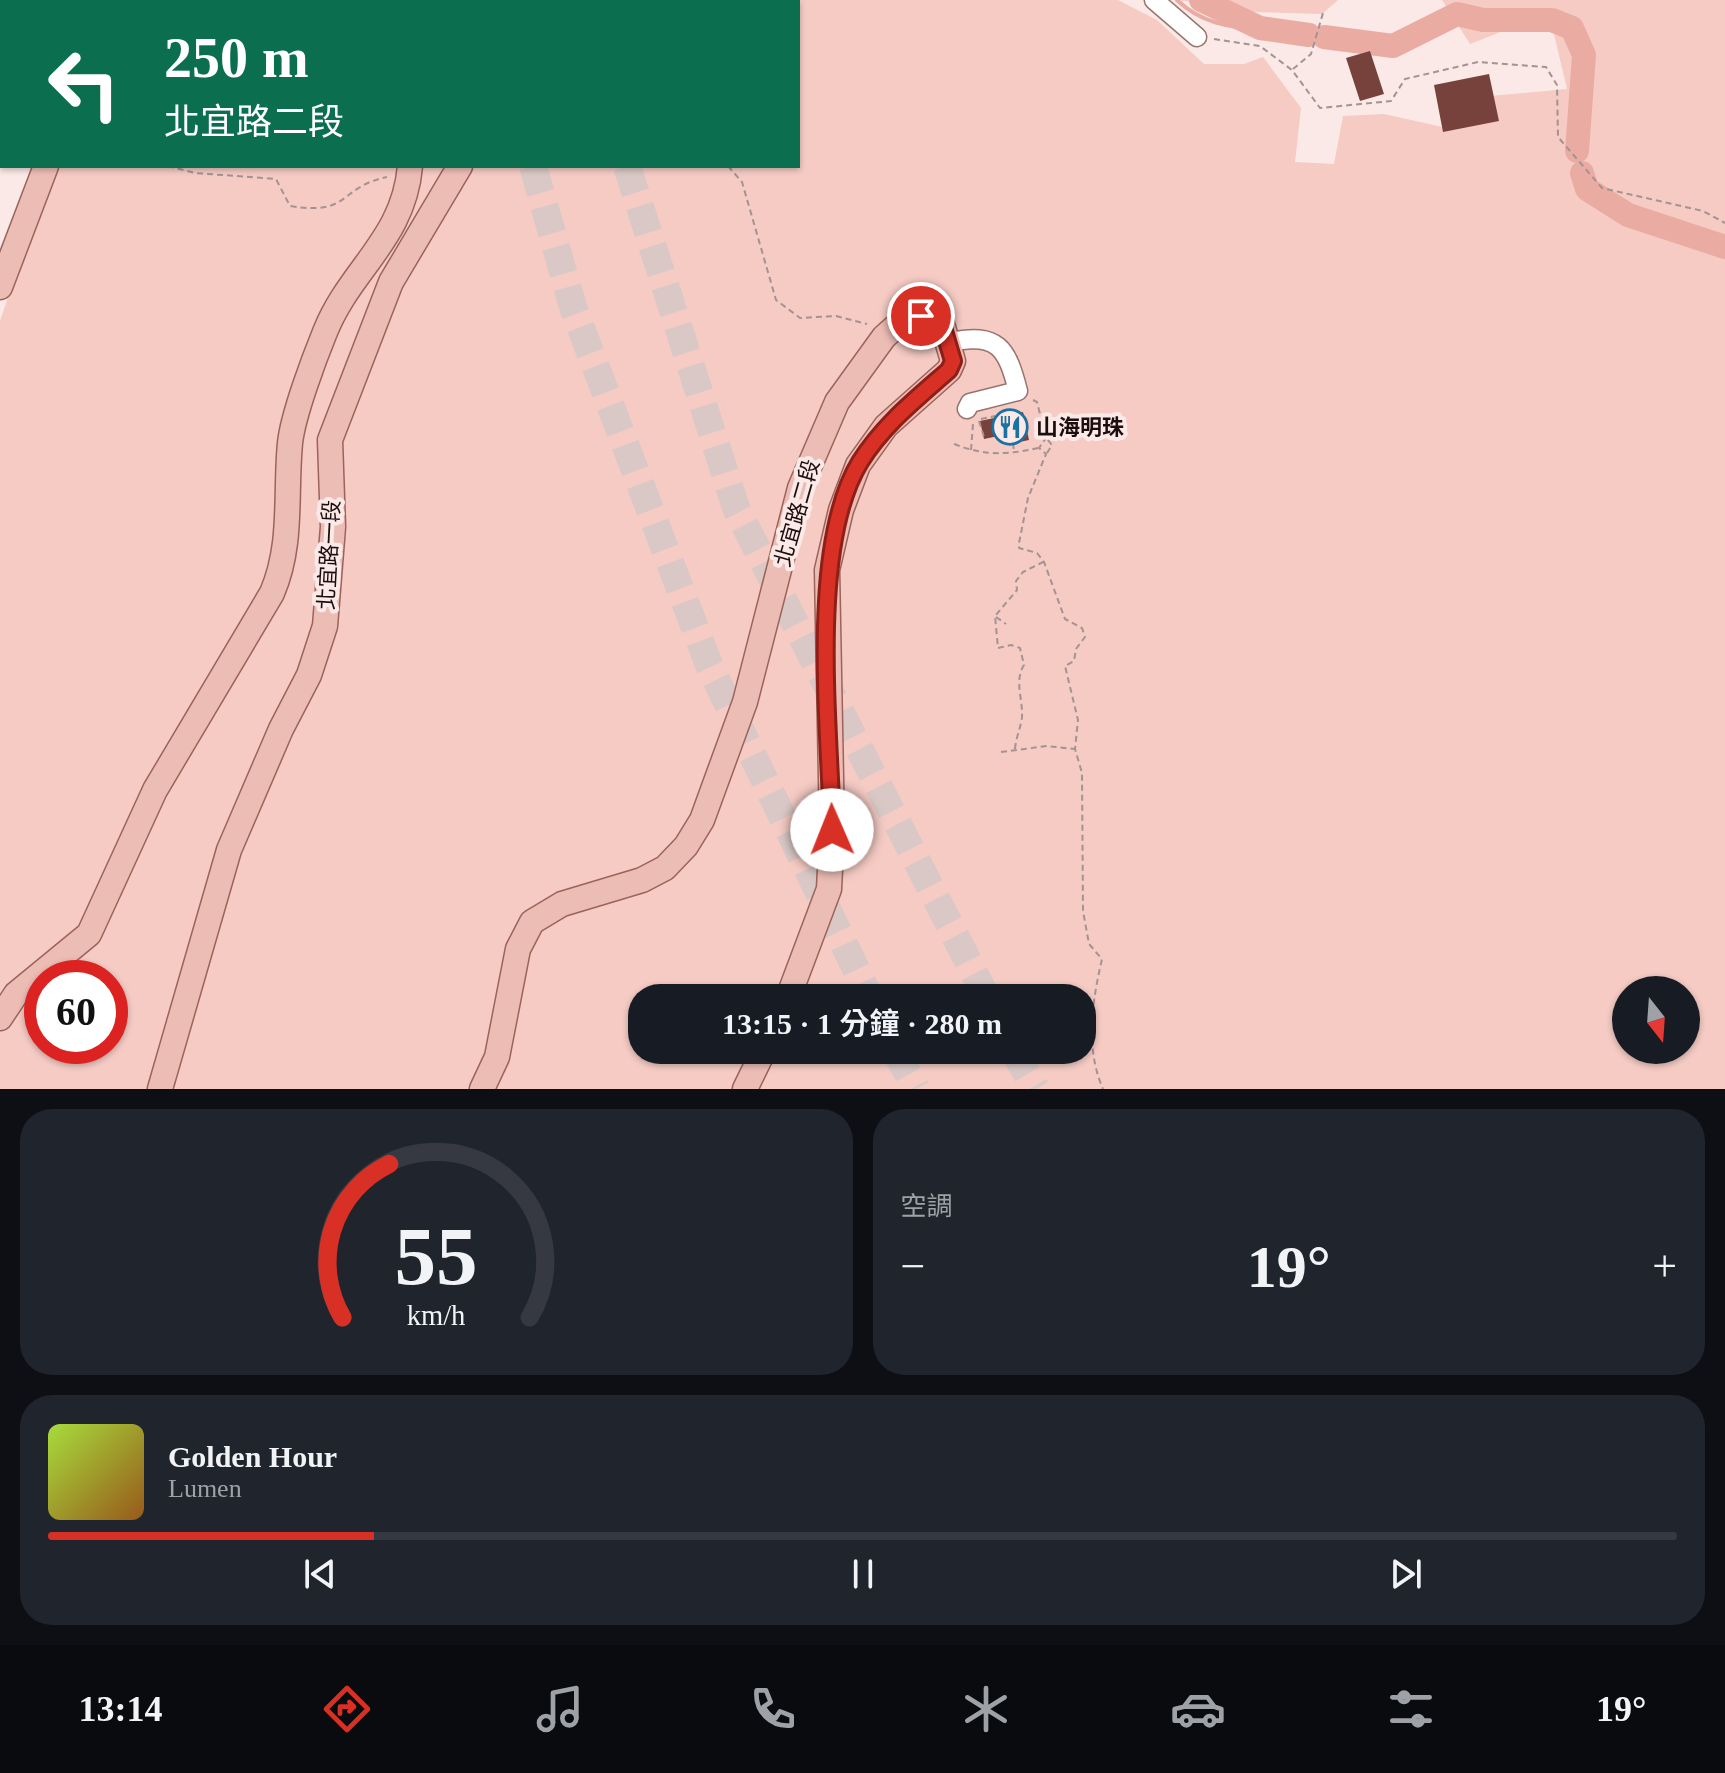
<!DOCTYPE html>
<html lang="zh-TW">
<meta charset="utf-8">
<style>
body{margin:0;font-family:"Times New Roman","Noto Sans TC",serif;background:#20242c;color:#f1f3f6;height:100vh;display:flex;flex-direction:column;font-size:30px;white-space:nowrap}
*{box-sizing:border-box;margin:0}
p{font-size:26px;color:#9ea1a6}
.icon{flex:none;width:44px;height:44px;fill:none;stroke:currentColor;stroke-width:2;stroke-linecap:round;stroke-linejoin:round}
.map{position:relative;height:1089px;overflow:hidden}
.side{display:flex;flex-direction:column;gap:20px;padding:20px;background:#0d0f14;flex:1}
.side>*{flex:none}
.top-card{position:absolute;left:0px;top:0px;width:800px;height:168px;box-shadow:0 2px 6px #0004;background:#0b6e4f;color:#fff;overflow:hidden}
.needle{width:52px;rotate:163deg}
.buttons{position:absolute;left:1612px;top:976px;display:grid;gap:16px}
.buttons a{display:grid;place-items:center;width:88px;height:88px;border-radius:50%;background:#171b24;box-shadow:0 2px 6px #0004;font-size:40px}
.speed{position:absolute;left:24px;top:960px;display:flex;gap:16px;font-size:40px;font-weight:700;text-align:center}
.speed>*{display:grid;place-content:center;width:104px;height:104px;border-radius:50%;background:#171b24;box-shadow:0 2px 6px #0004;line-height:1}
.speed .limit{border:12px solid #d22;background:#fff;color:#111}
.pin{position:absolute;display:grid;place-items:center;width:68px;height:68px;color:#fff;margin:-34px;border:4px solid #fff;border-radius:50%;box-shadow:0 2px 8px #0007}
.me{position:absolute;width:88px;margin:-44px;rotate:359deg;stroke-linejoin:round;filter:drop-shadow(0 0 6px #0008)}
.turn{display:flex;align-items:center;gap:28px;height:168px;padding:0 32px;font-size:36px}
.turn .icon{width:104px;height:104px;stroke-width:2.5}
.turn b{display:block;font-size:56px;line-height:68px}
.big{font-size:60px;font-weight:600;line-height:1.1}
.side .card{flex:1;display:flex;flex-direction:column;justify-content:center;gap:12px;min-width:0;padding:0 28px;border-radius:32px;background:#20242c}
.side .dial{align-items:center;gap:0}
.dial svg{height:208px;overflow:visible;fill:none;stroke:#363941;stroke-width:7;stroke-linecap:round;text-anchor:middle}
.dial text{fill:#f1f3f6;stroke:none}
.song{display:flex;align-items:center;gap:24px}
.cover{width:96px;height:96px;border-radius:12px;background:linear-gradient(135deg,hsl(80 70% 55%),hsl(30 70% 35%))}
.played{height:8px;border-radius:4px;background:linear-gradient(90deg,#d93025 20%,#363941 20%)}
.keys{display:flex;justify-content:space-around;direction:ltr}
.heat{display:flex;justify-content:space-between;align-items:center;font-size:44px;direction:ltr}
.side .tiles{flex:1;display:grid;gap:20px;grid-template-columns:1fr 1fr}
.card:last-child{grid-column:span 2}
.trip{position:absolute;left:628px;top:984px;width:468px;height:80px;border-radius:32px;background:#171b24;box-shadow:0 2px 6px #0004;font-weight:600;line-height:80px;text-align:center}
.tab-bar{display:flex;height:128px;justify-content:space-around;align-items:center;background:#090b0e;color:#9ea1a6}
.tab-bar .icon{width:56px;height:56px}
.tab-bar .current{color:#d93025}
.tab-bar b{font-size:36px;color:#f1f3f6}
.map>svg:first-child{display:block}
.green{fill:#f5cbc4;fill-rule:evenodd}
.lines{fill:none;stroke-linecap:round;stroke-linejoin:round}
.stream{stroke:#eaaca2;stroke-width:4}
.river{stroke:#eaaca2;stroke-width:24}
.building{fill:#77423b}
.highway-tunnel{stroke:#d9c8c5;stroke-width:28;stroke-dasharray:28 14;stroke-linecap:butt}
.minor-casing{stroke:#97736e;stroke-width:21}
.major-casing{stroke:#9b635a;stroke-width:27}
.path{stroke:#a39391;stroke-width:2;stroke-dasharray:6 4;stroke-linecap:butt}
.minor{stroke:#fff;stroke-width:18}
.major{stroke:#ecbdb5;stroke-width:24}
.route-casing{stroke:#8d1f18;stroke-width:20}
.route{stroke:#d93025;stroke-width:14}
.labels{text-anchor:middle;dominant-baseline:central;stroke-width:8;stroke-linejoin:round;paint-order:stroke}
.poi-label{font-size:22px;font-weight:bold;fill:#1b0e0c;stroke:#fae9e6;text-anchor:start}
.street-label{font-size:22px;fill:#1b0e0c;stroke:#fae9e6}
</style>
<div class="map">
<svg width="1725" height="1089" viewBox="0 0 1725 1089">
<rect width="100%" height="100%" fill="#fae9e6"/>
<path class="green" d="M 87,0 L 1118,0 L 1157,20 L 1204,64 L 1244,64 L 1263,57 L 1301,108 L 1295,162 L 1334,164 L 1343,116 L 1384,114 L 1456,130 L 1490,96 L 1567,89 L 1549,13 L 1470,44 L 1442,0 L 1725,0 L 1725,1089 L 0,1089 L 0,321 L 52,166 L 798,166 L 798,2 ZM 42,978 L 110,978 L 110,1046 L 42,1046 ZM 1626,990 L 1686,990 L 1686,1050 L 1626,1050 ZM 642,998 L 1082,998 L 1082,1050 L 642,1050 Z
M 1179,0 L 1338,0 L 1322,14 L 1254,12 Z"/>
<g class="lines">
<path class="stream" d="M 1177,0 C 1200,22 1228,28 1260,28"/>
<path class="river" d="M 1201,0 L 1260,28 L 1309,35
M 1324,37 L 1393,46 L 1457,14 L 1483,20 L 1552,20 L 1572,28 L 1584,55 L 1577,151
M 1582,173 L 1587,189 L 1628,215 L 1725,247"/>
</g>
<path class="building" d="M 1370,51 L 1384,94 L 1360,101 L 1346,58 Z
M 1489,74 L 1499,121 L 1443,132 L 1434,85 Z
M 1023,412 L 1029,440 L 1010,444 L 1008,434 L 984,439 L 980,421 Z"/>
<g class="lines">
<path class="highway-tunnel" d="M 489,0 L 489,2
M 576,0 L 576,2
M 533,166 L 573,307 L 709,665 L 870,998
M 627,166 L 736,508 L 987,998
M 895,1050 L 916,1089
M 1013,1050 L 1036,1089"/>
<defs>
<path id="minor" d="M 1154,0 L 1197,37
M 950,342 C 998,332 1007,348 1018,391 L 970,403 L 967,409"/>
<path id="major" d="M 41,0 L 42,2
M 60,0 L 60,2
M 0,287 L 46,166
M 0,1018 L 16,994 L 89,934 L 155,790 L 272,593 C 293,544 285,495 290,443 C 293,415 314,359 325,332 C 350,269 404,239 410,166
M 160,1089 L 229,850 L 281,729 L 309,675 L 325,626 L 333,527 L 330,440 L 391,282 L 460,166
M 482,1089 L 497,1057 L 518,949 L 532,922 L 562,904 L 642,880 L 665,868 L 686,846 L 702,820 L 745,702 L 800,488 L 837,402 L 884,337 L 902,321 L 921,316 L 942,324 L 953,361 L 949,370 L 886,426 L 858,465 L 841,510 L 827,570 L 832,830 L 829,889 L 788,998
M 745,1089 L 764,1050"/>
</defs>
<use href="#minor" class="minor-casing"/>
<use href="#major" class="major-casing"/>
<path class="path" d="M 626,0 L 631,2
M 575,2 L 584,0
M 1214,39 L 1260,46 L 1292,70 L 1320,108 L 1391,101 L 1405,79 L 1478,62 L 1546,67 L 1557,85 L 1558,137 L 1602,188 L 1703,211 L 1725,223
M 1293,69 L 1311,54 L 1323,13
M 168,166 L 195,173 L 276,179 L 290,206 C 352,216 338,187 387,177
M 728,166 L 742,182 L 776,300 L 800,318 L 836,316 L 867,324
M 1033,400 L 1037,402 L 1046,438 L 1039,448 L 1046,454 L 1028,498 L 1019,543 L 1019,548 L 1037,553 L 1044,562 L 1065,619 L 1082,628 L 1085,637 L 1076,649 L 1074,661 L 1065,666 L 1078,720 L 1075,749 L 1082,773 L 1083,911 L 1089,944 L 1102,959 C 1092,1002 1085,1048 1103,1089
M 981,419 L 995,416
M 979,421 L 984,437
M 1013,443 L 1014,452
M 954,444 C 985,456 1006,455 1038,448
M 971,450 L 973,424
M 1047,453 L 1052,445 L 1047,439
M 996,617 L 1006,624
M 1015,749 C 1016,737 1021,727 1022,717 C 1023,699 1014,681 1024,665 L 1020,648 L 1011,645 L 998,648 L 995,616 L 1017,590 L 1016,581 L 1023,572 L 1043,562
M 1001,752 L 1047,746 L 1074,749"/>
<use href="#minor" class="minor"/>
<use href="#major" class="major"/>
</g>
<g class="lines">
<defs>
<path id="route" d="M 832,830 C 830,730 808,547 860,462 C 883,425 916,399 949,370 L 953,361 L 942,324 L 921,316"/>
</defs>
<use href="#route" class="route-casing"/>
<use href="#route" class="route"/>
</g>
<defs>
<symbol id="restaurant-ring" viewBox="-11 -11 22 22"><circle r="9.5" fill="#fae9e6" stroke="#1b71a1" stroke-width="1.5"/><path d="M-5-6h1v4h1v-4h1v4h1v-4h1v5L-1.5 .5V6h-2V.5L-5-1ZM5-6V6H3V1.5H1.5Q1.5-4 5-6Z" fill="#1b71a1"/></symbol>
</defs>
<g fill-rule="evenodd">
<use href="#restaurant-ring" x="990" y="407" width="40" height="40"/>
</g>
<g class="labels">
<g class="poi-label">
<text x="1036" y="427">山海明珠</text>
</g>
<g class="street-label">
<text transform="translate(797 513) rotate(-74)">北宜路二段</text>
<text transform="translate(329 555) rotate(-87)">北宜路一段</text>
</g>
</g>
</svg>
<div class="buttons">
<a><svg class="needle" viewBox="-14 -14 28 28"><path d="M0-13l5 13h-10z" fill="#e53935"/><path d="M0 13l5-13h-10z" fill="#9ea1a6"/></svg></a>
</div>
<div class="speed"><div class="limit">60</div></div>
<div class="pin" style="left:921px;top:316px;background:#d93025"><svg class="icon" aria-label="arrive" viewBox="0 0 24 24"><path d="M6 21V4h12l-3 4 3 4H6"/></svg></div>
<svg class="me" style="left:832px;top:830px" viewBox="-20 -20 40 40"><circle r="19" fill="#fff"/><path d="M0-13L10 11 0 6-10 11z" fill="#d93025"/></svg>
<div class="trip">13:15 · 1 分鐘 · 280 m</div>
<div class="top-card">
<div class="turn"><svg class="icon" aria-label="left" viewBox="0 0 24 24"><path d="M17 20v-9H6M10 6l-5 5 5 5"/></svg><div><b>250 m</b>北宜路二段</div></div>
</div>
</div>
<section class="side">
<div class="tiles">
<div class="card dial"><svg viewBox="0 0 100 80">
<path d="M14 69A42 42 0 1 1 86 69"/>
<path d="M14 69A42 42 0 0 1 32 10" stroke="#d93025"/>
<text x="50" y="56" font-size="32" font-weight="700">55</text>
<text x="50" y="72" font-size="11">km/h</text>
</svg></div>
<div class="card"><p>空調</p>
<div class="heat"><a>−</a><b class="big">19°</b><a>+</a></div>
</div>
<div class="card">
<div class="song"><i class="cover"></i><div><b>Golden Hour</b><p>Lumen</p></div></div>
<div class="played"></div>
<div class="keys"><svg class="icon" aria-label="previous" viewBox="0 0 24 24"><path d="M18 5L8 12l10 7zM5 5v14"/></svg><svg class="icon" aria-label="pause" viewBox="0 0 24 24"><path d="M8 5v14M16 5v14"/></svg><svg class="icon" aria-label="next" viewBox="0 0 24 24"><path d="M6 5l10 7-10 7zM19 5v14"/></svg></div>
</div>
</div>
</section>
<nav class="tab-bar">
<b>13:14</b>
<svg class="icon current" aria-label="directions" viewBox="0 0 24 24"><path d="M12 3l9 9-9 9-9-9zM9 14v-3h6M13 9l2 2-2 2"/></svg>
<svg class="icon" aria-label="music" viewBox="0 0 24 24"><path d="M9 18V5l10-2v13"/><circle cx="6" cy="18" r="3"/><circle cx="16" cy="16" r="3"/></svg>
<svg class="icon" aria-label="phone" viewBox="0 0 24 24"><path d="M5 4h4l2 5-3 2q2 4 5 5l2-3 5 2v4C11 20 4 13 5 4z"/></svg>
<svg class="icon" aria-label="climate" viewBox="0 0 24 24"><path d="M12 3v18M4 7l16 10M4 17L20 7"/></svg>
<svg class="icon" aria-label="car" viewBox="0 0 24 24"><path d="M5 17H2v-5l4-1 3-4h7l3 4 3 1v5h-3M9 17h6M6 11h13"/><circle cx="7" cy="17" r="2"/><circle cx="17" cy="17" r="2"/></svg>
<svg class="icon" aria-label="filters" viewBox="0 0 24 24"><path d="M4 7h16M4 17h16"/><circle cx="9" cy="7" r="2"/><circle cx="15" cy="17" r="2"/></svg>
<b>19°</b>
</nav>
